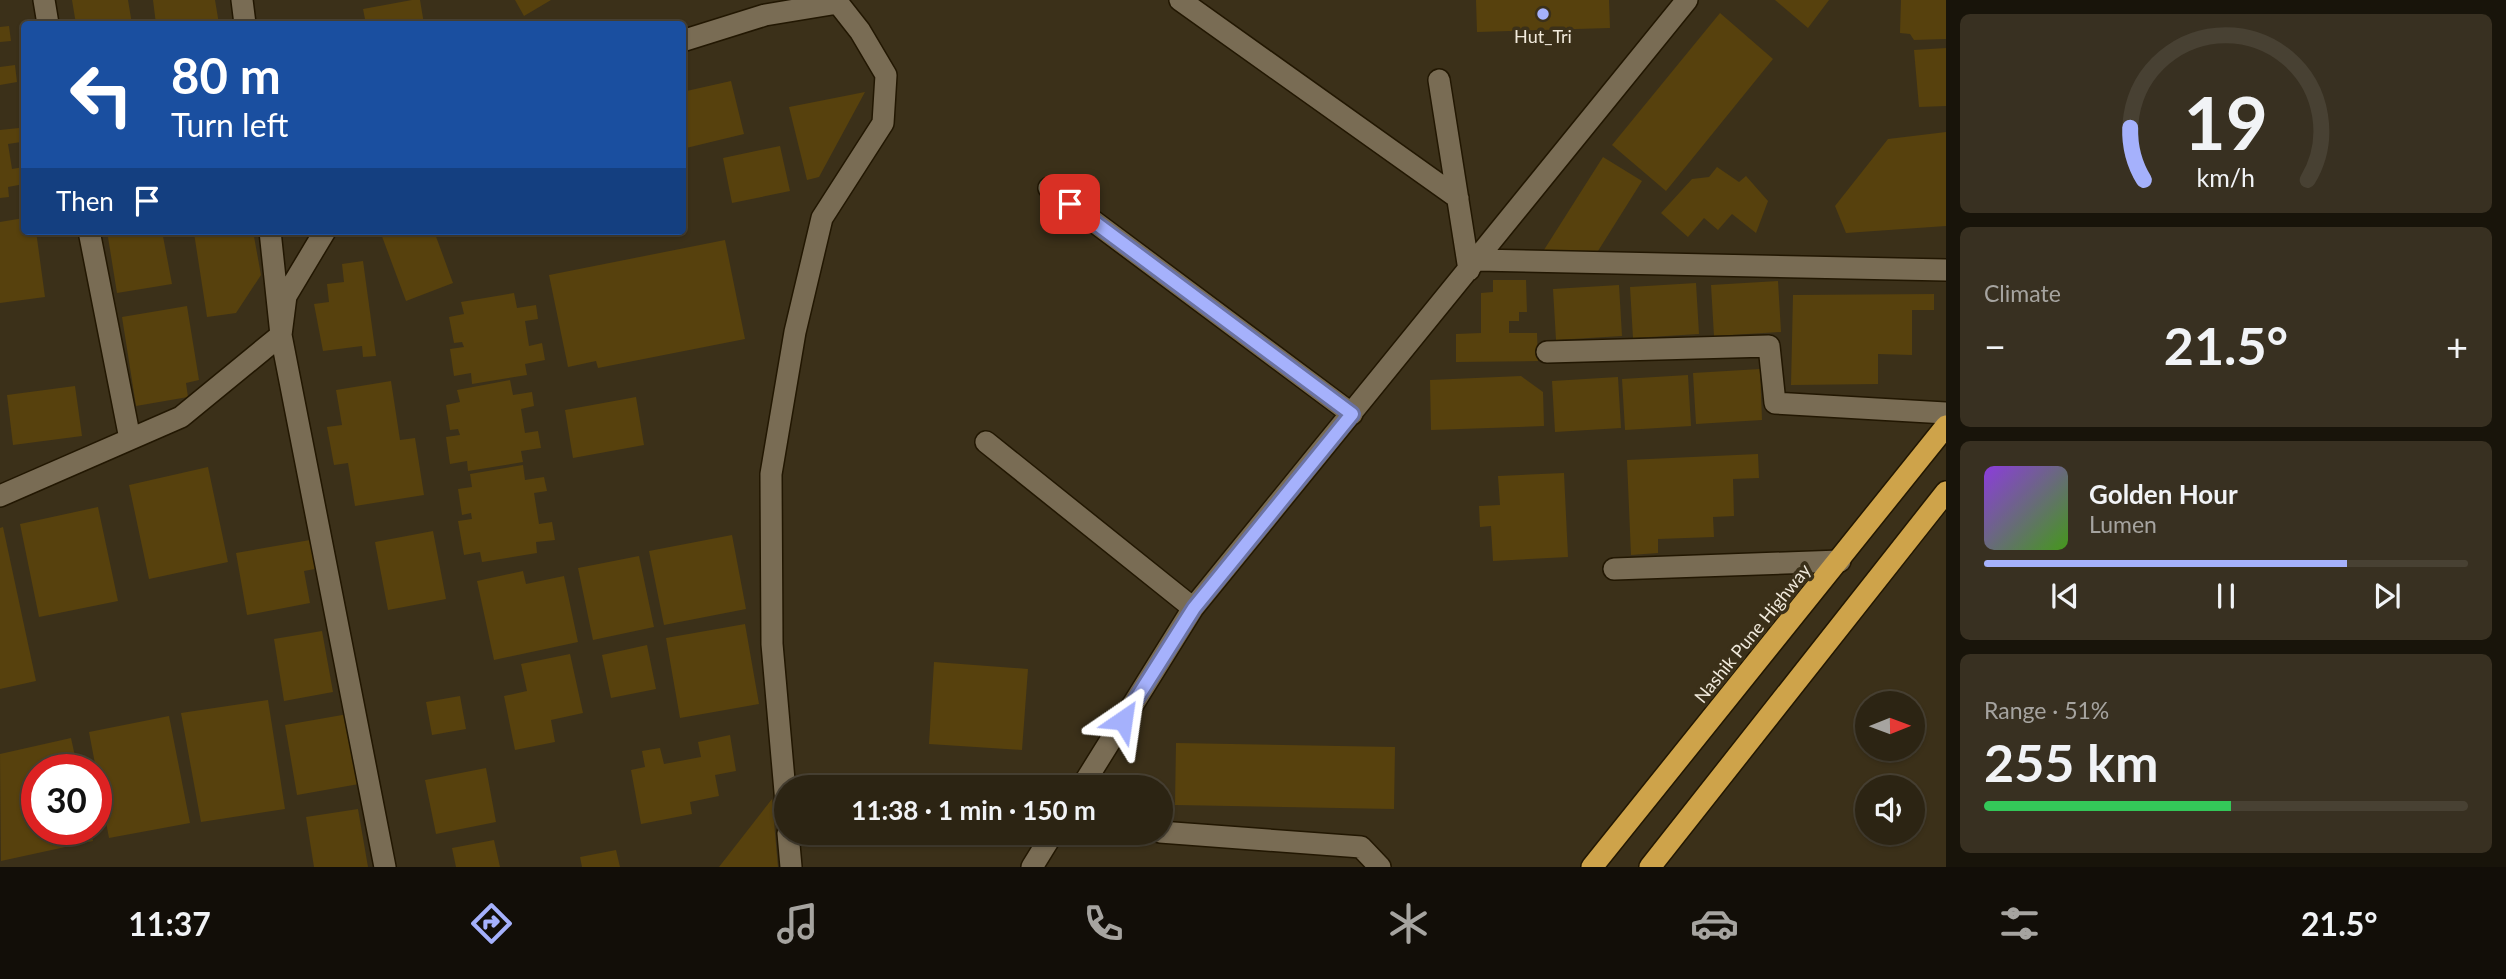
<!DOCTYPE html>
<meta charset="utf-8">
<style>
body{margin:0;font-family:Lato,sans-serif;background:#383021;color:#f1f3f6;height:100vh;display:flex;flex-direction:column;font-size:26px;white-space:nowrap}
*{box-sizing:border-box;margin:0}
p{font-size:23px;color:#a6a4a0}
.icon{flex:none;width:38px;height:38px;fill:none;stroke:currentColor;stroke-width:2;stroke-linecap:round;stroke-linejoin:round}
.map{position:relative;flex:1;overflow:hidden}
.side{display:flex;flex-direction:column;gap:14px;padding:14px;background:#18140a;width:560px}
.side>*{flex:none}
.top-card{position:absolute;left:21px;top:21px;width:665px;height:214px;border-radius:7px;box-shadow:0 2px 5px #0004,0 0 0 2px #484133;background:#1a4fa0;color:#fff;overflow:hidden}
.needle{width:46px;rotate:89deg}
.tools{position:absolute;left:1855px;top:691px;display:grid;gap:14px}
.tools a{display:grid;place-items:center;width:70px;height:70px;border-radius:50%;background:#2c2413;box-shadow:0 2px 5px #0004,0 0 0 2px #484133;font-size:35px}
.speed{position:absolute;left:21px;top:754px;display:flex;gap:14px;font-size:35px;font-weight:700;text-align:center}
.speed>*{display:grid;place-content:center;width:91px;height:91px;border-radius:50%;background:#2c2413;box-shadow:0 2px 5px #0004,0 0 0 2px #484133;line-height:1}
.speed .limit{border:10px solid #d22;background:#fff;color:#111}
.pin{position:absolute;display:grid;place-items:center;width:60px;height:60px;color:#fff;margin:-30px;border-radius:14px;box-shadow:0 4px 10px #0006}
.me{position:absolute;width:77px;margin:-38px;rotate:32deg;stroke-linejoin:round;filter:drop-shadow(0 0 5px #0008)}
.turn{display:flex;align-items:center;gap:24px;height:147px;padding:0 35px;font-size:32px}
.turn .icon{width:91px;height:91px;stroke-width:2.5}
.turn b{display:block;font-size:49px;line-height:60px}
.then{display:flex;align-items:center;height:66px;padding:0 35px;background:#0003;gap:14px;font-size:26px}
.big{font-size:52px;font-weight:700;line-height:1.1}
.side .card{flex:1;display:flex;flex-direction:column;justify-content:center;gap:10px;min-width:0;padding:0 24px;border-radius:10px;background:#383021}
.side .dial{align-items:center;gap:0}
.dial svg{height:182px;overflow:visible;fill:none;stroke:#484133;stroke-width:7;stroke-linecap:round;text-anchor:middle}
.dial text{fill:#f1f3f6;stroke:none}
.song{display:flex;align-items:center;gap:21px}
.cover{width:84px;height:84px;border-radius:10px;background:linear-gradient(135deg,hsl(270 70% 55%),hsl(100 70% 35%))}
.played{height:7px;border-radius:4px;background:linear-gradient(90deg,#a5b1fc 75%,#484133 75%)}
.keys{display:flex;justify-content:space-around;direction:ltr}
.heat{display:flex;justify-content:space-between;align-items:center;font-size:38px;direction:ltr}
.charge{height:10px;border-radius:5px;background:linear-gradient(90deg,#34c759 51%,#484133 0)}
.trip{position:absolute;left:774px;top:775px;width:399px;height:70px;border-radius:35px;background:#2c2413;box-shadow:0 2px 5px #0004,0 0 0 2px #484133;font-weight:700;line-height:70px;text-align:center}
.tabs{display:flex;height:112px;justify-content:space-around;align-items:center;background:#120e08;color:#a6a4a0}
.tabs .icon{width:49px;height:49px}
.tabs .current{color:#a5b1fc}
.tabs b{font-size:32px;color:#f1f3f6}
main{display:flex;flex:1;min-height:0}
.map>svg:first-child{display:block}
.building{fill:#57410d}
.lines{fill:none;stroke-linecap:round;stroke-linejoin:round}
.minor-casing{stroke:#221702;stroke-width:24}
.highway-casing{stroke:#221702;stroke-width:24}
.minor{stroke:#796c54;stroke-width:21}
.highway{stroke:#cea34a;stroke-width:21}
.route-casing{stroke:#6b73a4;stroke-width:18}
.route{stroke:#a5b1fc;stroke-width:12}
.poi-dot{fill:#a5b1fc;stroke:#3b3019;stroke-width:2.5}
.labels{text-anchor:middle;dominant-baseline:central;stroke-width:7;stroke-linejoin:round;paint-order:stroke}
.poi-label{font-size:18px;fill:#f1eadc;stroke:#3b3019}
.street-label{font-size:18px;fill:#f1eadc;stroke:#3b3019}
</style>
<main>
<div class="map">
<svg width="1946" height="867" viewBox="0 0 1946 867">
<rect width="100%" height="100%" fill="#3b3019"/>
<path class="building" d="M 72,0 L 128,0 L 132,24 L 76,24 Z
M 153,0 L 215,0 L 219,24 L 156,24 Z
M 412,0 L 420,0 L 424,24 L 366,24 L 363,9 Z
M 515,0 L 551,0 L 524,16 Z
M 1476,0 L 1609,0 L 1610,28 L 1477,32 Z
M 1775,0 L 1829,0 L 1808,28 Z
M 1901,0 L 1946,0 L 1946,39 L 1914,40 L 1910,34 L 1900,33 Z
M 1720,13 L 1773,59 L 1666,191 L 1612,145 Z
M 9,26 L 11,41 L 0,42 L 0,27 Z
M 1946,48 L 1946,106 L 1919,107 L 1914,50 Z
M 15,65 L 17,82 L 0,85 L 0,67 Z
M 731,81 L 744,134 L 682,149 L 682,92 Z
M 865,92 L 819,177 L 807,180 L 789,107 Z
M 19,128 L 21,142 L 8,144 L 12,169 L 24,167 L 24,184 L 8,187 L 9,197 L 0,198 L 0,130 Z
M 1946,132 L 1946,226 L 1846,233 L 1835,206 L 1888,139 Z
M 780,146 L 790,191 L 732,203 L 723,158 Z
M 1603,157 L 1642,181 L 1598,251 L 1542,253 Z
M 1717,167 L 1739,182 L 1746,176 L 1768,201 L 1756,233 L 1732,214 L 1718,230 L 1704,218 L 1688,237 L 1661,213 L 1692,179 L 1709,177 Z
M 24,218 L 24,231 L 36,231 L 45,297 L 0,303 L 0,222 Z
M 107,231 L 162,231 L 172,284 L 117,293 Z
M 205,231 L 253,231 L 261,275 L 236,313 L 207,317 L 194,233 Z
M 380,231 L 434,231 L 453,283 L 406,301 Z
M 725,240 L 745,339 L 598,368 L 596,361 L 568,367 L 549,275 Z
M 363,261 L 376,356 L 363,357 L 362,346 L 323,351 L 314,304 L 329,302 L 327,284 L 344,282 L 342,264 Z
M 1493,280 L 1526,280 L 1527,312 L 1519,312 L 1519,321 L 1509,321 L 1509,333 L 1537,333 L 1538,361 L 1456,362 L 1456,334 L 1481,333 L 1481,293 L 1493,292 Z
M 1778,281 L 1781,332 L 1714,336 L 1711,285 Z
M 1696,283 L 1699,334 L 1633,338 L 1630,287 Z
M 1619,285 L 1622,336 L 1556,340 L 1553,289 Z
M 514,293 L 517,308 L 536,305 L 538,319 L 525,321 L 529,346 L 542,343 L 545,360 L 525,364 L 527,375 L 472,384 L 471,373 L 454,376 L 450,349 L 464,347 L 462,342 L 454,343 L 449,317 L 464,314 L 461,302 Z
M 1934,294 L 1934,310 L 1912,310 L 1912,355 L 1878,354 L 1878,384 L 1791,385 L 1793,295 Z
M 187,306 L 199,380 L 186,383 L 188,397 L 136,406 L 122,317 Z
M 1760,369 L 1762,420 L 1696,424 L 1693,373 Z
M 1688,375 L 1691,426 L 1625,430 L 1622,379 Z
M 1521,376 L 1543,392 L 1544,426 L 1431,430 L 1430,380 Z
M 1618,377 L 1621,428 L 1555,432 L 1552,381 Z
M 510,380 L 513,395 L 532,392 L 534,406 L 521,409 L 525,433 L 538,431 L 541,448 L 521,451 L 523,462 L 468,471 L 467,461 L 450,464 L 446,437 L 460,435 L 458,429 L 450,430 L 446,405 L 460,402 L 457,390 Z
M 391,381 L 400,440 L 415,438 L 424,495 L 355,506 L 348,463 L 334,465 L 327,427 L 342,425 L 336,390 Z
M 75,386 L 82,436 L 13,445 L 7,395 Z
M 636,397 L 644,445 L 573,458 L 565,410 Z
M 1758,454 L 1759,478 L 1733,479 L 1734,516 L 1713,517 L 1714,537 L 1658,539 L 1658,553 L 1631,555 L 1627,460 Z
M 523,465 L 525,480 L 544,477 L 547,491 L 534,493 L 539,524 L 552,522 L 555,540 L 536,542 L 537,553 L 482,562 L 480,552 L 464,555 L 458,521 L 472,519 L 471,513 L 462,515 L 458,489 L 472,487 L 470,474 Z
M 208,467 L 228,562 L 149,579 L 129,485 Z
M 1564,473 L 1568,557 L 1493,561 L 1491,526 L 1480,527 L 1479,506 L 1500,505 L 1498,476 Z
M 98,507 L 118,601 L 39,617 L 20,524 Z
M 3,527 L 36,681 L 0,689 L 0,528 Z
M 433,531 L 446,599 L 388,610 L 375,542 Z
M 732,535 L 746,609 L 664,625 L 649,551 Z
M 310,540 L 315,569 L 304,571 L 310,603 L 247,615 L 236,553 Z
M 639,556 L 654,627 L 593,640 L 578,568 Z
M 523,571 L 526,584 L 564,576 L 578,642 L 494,660 L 477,581 Z
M 745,624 L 759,704 L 680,718 L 666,638 Z
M 322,631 L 333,692 L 284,701 L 274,639 Z
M 647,645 L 656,689 L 611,698 L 602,655 Z
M 570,654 L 583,713 L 551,720 L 555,742 L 515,750 L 504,696 L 527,691 L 521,664 Z
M 934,662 L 1028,669 L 1022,750 L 929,744 Z
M 460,696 L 466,729 L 432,735 L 426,702 Z
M 268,700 L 285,809 L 201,822 L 181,713 Z
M 348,714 L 359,784 L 297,795 L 285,725 Z
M 169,716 L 190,823 L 109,838 L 89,732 Z
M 730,735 L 736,771 L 715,775 L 719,796 L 690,802 L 692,814 L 641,824 L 631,770 L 645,767 L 642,751 L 660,748 L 664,764 L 701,757 L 698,742 Z
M 71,738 L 78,770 L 37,770 L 37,830 L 91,830 L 93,841 L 1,861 L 0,754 Z
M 1176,743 L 1395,747 L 1394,809 L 1175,805 Z
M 486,768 L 496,822 L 436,834 L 425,780 Z
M 772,799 L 778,867 L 719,867 Z
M 358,809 L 368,867 L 314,867 L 306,817 Z
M 494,840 L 500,867 L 456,867 L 452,848 Z
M 616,850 L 620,867 L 582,867 L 580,857 Z"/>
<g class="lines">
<defs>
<path id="minor" d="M 44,0 L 48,24
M 242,0 L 245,24
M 1180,0 L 1458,198
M 682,41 L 765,15 L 838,3 L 860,31 L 886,75 L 883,123 L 822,218 L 795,332 L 771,474 L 772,644 L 786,803
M 1439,80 L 1469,270
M 1049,188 L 1352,414
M 89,231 L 130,439
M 270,231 L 281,335 L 385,867
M 1477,260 L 1946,270
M 1547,352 L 1769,346 L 1775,403 L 1946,413
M 986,442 L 1193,608
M 0,496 L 181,417 L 281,335 L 286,296 L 325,231
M 1614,569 L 1840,561
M 1081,788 L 1193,608 L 1687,0
M 1160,832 L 1361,847 L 1380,867
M 788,833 L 791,867
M 1032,867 L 1053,833"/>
<path id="highway" d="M 1592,867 L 1946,426
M 1650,867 L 1946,492"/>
</defs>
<use href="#minor" class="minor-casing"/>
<use href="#highway" class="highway-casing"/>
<use href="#minor" class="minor"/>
<use href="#highway" class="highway"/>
</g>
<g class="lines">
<defs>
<path id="route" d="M 1070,204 L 1352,414 L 1194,608 L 1123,720"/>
</defs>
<use href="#route" class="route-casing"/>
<use href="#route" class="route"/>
</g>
<circle class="poi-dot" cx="1543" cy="14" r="7"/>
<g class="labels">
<g class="poi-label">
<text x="1543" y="36">Hut_Tri</text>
</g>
<g class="street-label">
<text transform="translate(1752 633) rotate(-51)">Nashik Pune Highway</text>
</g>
</g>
</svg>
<div class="tools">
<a><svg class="needle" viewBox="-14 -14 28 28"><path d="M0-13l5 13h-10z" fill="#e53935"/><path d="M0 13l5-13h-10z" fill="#a6a4a0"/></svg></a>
<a><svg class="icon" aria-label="sound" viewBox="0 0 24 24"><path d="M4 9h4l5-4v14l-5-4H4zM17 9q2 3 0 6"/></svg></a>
</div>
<div class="speed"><div class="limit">30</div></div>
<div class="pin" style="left:1070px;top:204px;background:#d93025"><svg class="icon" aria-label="arrive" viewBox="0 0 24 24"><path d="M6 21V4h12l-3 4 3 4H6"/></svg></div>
<svg class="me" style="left:1123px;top:720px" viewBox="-20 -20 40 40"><path d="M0-17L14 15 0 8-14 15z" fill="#a5b1fc" stroke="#fff" stroke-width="4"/></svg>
<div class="trip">11:38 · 1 min · 150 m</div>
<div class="top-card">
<div class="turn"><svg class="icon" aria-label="left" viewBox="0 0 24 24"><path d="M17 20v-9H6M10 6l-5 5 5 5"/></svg><div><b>80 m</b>Turn left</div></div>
<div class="then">Then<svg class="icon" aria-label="arrive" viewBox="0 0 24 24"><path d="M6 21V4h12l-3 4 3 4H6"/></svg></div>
</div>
</div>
<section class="side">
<div class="card dial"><svg viewBox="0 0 100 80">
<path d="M14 69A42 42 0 1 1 86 69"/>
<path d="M14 69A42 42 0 0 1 8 46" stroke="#a5b1fc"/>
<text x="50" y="56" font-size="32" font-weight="700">19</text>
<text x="50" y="72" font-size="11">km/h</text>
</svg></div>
<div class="card"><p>Climate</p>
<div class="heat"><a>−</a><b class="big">21.5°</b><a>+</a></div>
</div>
<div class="card">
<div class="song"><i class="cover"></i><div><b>Golden Hour</b><p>Lumen</p></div></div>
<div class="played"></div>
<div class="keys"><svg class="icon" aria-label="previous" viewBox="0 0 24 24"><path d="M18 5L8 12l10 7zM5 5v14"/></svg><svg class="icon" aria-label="pause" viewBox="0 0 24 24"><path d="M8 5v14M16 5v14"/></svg><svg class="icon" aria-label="next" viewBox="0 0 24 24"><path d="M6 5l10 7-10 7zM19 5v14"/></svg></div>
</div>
<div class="card"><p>Range · 51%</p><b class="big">255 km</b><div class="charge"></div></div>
</section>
</main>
<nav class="tabs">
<b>11:37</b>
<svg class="icon current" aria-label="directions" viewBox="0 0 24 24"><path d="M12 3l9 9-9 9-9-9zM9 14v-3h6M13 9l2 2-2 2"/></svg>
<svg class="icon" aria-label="music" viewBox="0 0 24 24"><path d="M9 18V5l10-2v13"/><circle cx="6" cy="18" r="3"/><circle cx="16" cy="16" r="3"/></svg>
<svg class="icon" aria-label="phone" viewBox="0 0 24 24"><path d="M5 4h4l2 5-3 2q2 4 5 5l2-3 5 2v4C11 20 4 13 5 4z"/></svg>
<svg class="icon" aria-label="climate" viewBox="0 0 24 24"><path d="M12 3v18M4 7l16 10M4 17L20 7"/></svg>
<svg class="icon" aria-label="car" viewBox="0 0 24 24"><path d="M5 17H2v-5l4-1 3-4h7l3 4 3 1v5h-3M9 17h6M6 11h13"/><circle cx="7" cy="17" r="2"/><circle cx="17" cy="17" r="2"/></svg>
<svg class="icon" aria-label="filters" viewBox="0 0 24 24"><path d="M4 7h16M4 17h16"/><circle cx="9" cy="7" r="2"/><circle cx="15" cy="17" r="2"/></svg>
<b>21.5°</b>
</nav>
